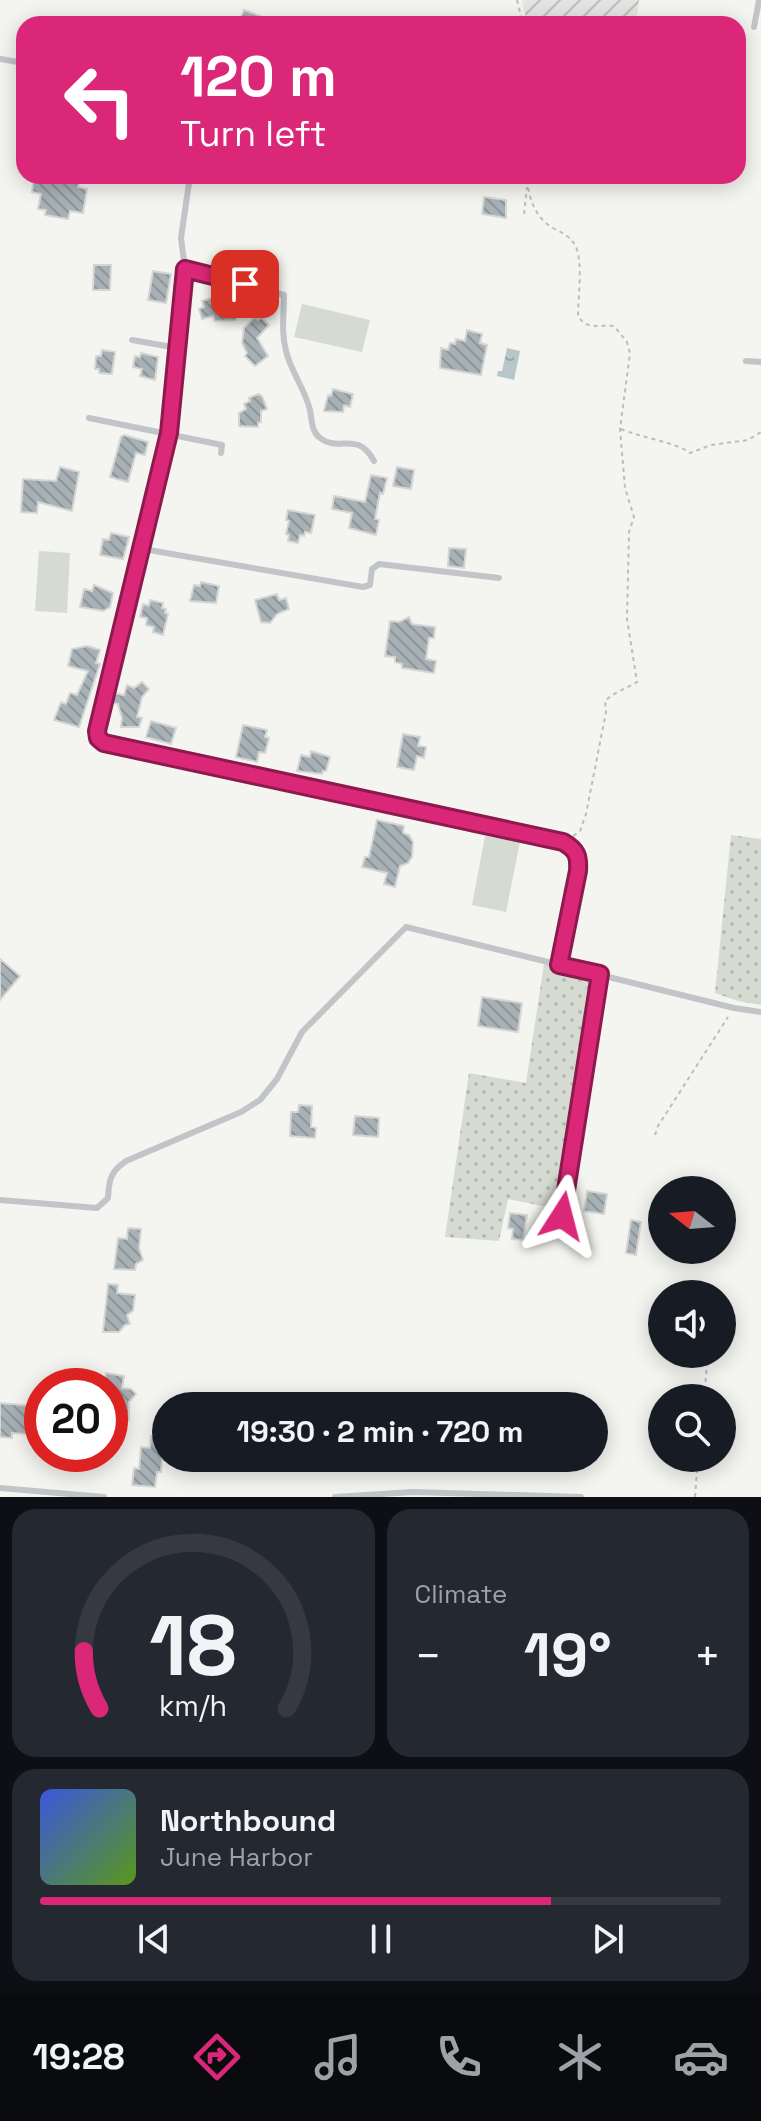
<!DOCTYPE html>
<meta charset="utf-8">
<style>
body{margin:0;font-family:"Space Grotesk",sans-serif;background:#242831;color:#f1f3f6;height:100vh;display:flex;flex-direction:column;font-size:30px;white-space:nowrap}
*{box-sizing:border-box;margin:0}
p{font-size:26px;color:#9ea1a6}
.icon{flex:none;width:44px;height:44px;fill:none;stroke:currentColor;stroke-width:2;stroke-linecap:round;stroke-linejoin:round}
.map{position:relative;height:1497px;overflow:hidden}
.side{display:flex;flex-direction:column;gap:12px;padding:12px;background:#0d0f14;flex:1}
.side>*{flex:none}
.banner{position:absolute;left:16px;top:16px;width:730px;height:168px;border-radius:24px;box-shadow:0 4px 20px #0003;background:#db2777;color:#fff;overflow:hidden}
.needle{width:52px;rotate:287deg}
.fabs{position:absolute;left:648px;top:1176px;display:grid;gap:16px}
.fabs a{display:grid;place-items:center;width:88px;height:88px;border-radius:50%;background:#171b24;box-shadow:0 4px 20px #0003;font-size:40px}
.speed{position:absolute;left:24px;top:1368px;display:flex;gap:16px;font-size:40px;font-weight:700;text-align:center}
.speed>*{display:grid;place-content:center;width:104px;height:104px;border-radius:50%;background:#171b24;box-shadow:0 4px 20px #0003;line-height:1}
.speed .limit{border:12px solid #d22;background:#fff;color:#111}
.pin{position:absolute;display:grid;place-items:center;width:68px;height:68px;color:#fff;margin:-34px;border-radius:16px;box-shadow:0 4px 12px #0006}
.me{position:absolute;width:88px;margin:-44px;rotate:9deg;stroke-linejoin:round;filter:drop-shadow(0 0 6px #0008)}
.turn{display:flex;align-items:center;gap:28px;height:168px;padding:0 32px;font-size:36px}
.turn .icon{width:104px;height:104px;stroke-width:2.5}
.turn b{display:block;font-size:56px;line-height:68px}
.big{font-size:60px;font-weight:600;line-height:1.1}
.side .tile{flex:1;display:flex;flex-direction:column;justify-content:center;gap:12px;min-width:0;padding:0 28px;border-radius:24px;background:#242831}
.side .dial{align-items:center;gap:0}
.dial svg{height:208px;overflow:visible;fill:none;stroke:#363941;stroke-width:7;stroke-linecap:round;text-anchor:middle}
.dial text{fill:#f1f3f6;stroke:none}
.song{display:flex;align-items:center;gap:24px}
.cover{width:96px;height:96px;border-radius:12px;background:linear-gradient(135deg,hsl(230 70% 55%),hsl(90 70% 35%))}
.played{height:8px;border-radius:4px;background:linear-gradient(90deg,#db2777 75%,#363941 75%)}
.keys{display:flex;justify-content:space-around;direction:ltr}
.heat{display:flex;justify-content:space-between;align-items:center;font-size:44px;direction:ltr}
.side .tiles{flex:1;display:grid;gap:12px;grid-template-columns:1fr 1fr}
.tile:last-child{grid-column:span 2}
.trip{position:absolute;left:152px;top:1392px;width:456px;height:80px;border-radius:40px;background:#171b24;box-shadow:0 4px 20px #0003;font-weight:600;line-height:80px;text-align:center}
.dock{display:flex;height:128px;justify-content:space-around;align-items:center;background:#090b0e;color:#9ea1a6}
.dock .icon{width:56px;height:56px}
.dock .on{color:#db2777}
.dock b{font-size:36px;color:#f1f3f6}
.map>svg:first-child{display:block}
.industrial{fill:url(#industrial-furrows)}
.green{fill:url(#green-dots)}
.pitch{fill:#d5dbd1}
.water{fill:url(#water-ripples)}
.building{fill:url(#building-back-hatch);stroke:#d5d5d3;stroke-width:2}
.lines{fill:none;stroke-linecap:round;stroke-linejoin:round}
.path{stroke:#bbbdbf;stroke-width:2;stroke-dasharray:4 4;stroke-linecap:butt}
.lane{stroke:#c1c5c8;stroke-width:6}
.route-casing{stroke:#8e194d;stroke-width:20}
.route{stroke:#db2777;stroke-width:14}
</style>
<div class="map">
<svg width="761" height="1497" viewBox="0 0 761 1497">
<defs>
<pattern id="industrial-furrows" width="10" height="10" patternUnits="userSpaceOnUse" patternTransform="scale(2)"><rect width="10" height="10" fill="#e5e6e4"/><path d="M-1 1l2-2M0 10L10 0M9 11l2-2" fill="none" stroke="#bdbfbe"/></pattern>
<pattern id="green-dots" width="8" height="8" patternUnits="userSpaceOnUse" patternTransform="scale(2)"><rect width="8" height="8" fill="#d5dbd1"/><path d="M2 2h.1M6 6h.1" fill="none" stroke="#b0b6af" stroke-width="1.8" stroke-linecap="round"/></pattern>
<pattern id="water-ripples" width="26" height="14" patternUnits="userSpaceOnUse" patternTransform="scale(2)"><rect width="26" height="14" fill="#b8c5c9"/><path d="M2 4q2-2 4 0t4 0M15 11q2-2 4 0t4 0" fill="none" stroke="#99a5a9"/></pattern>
<pattern id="building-back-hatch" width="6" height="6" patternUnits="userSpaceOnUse" patternTransform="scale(2)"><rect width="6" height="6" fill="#a8b1b6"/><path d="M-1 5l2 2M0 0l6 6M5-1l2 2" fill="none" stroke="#8c9599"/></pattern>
</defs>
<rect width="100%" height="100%" fill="#f4f4f0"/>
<path class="industrial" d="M 522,0 L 639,0 L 636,24 L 527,24 Z"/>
<path class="green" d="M 731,835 L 761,839 L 761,1005 L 738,1001 L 715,993 Z
M 544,964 L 584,974 L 591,980 L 558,1209 L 508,1199 L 499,1241 L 445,1237 L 469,1073 L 526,1083 Z"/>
<path class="pitch" d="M 302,304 L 370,320 L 362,352 L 294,337 Z
M 39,551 L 70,553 L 67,613 L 35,611 Z
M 485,836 L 520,842 L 506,912 L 472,905 Z"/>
<path class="water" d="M 507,348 L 520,351 L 514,380 L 497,376 L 498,371 L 502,371 Z"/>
<path class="building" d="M 244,10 L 278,23 L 278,24 L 238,24 Z
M 34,176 L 80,176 L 78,187 L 87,189 L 83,213 L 70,211 L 68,219 L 45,215 L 46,210 L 38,209 L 41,194 L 32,192 Z
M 484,197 L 506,200 L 506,218 L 482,214 Z
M 94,265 L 111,265 L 110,290 L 93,290 Z
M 153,271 L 171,274 L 166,303 L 148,300 Z
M 217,296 L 219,304 L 237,305 L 236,320 L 215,321 L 213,316 L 202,319 L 199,309 L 204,307 L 202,301 Z
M 255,317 L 258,320 L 261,317 L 269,325 L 257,338 L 268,356 L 255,366 L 245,356 L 247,353 L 242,343 L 244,328 Z
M 467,330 L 482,334 L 480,343 L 487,345 L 481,375 L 440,368 L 441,348 L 448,350 L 450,343 L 455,344 L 456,339 L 465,341 Z
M 102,350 L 115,352 L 112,374 L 99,373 L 99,369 L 95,369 L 96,356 L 101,356 Z
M 141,353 L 158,357 L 155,380 L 140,376 L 142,369 L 133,367 L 135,356 L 140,357 Z
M 333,389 L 353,394 L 350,407 L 344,405 L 343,412 L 324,411 L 328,395 L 331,396 Z
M 258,394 L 262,396 L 267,409 L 261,411 L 261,422 L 258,423 L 258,427 L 239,426 L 239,413 L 246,409 L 244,404 L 250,401 L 249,398 Z
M 124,435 L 148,442 L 145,455 L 136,453 L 128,482 L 110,477 L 121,437 Z
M 60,467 L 79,472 L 72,511 L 38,502 L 37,513 L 21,512 L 23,479 L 56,481 Z
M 397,467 L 414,470 L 411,489 L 393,486 Z
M 371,475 L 387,478 L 383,494 L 380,493 L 375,519 L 379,520 L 376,535 L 349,528 L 352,513 L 332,509 L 334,496 L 365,502 Z
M 288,510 L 315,515 L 311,533 L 305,532 L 304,536 L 300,535 L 298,543 L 288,541 L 289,535 L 286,534 L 289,521 L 286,520 Z
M 111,533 L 129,537 L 123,559 L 100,555 L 103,539 L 109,540 Z
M 449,548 L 466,549 L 464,568 L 448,566 Z
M 201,582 L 219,586 L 216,603 L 190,601 L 194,585 L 200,586 Z
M 94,585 L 113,593 L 110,607 L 103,611 L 80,607 L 84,589 L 92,591 Z
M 277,594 L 279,600 L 286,598 L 289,609 L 277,614 L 270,623 L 261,622 L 255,600 Z
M 150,600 L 163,603 L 162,608 L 166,609 L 165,613 L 168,614 L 163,635 L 153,632 L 154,627 L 146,625 L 147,618 L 140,617 L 143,604 L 149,606 Z
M 409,617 L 412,624 L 435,627 L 434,638 L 429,638 L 426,659 L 436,661 L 434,673 L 402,668 L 402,664 L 395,662 L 395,657 L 385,656 L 390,621 L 399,622 Z
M 87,646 L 100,650 L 96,663 L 100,664 L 79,727 L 54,720 L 61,702 L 66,704 L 70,693 L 77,695 L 88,671 L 68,666 L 72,649 Z
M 142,682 L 149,689 L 142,697 L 137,717 L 142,718 L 139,727 L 121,727 L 122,718 L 118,704 L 110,702 L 112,693 L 124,695 L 127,685 L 134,688 Z
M 151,721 L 176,728 L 171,744 L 146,737 Z
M 243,725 L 267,730 L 265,737 L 269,738 L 265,753 L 259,752 L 257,762 L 236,757 Z
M 403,734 L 420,737 L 418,746 L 426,747 L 424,758 L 417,756 L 414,770 L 397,767 Z
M 311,751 L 330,757 L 326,771 L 323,771 L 322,774 L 297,771 L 301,755 L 310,757 Z
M 377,820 L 404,826 L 403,833 L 409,835 L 413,842 L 412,857 L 408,863 L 400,866 L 395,887 L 384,884 L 387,873 L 362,867 L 365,857 L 369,857 Z
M 0,959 L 20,976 L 0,1000 Z
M 482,997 L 522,1003 L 518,1032 L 478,1026 Z
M 299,1105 L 312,1106 L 311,1127 L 316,1128 L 315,1138 L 290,1136 L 291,1112 L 298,1112 Z
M 355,1116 L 379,1118 L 378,1137 L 353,1135 Z
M 587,1191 L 607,1194 L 604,1214 L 584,1211 Z
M 510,1213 L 527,1215 L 523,1240 L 512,1239 L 513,1229 L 508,1228 Z
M 631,1220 L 641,1222 L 636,1255 L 626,1253 Z
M 128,1228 L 141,1229 L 139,1248 L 143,1260 L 136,1264 L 135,1270 L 114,1269 L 118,1238 L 127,1239 Z
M 108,1284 L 118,1285 L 117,1293 L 135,1295 L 133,1311 L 127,1315 L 130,1324 L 125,1325 L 119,1332 L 103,1332 Z
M 106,1373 L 124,1376 L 122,1388 L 131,1389 L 136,1394 L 129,1402 L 129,1420 L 117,1425 L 110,1425 L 110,1386 L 104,1386 Z
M 0,1403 L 42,1407 L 41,1435 L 12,1433 L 12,1438 L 0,1437 Z
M 151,1436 L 164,1437 L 161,1472 L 157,1472 L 155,1487 L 132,1485 L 134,1468 L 139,1469 L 141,1447 L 150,1448 Z"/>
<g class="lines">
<path class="path" d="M 517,0 L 523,24
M 527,180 C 529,198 535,218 553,228 C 562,233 571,236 576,247 C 583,263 578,298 578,316 C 587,331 599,324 614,326 L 627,342 L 630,353 L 620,429 L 625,488 L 634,517 L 629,532 L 627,619 L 637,682 C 626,689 614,692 605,701 L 606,712 L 586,814 L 580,831 L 572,837
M 524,214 L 527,187
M 621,429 C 639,437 678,443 690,453 L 711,445 L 748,440 L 761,432
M 655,1135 L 658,1126 L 728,1017
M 704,1398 L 708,1354
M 695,1497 L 698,1458"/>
<path class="lane" d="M 754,27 L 759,0
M 0,59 L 24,63
M 190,176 L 181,238 L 185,269 L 169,433 L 97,731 L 98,738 L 104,743 L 563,842 L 575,850 L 579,857 L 559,965
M 185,269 L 284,295 C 284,314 281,333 286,351 C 291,372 305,389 310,410 C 312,420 311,431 320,438 C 340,453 357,430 374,461
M 132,340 L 178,348
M 746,361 L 761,362
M 89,418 L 222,445 L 221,453
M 143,549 L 363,587 L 370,585 L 372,569 L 379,564 L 499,578
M 0,1200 L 97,1208 L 108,1198 C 109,1180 110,1172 126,1161 L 241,1112 L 260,1100 L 277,1079 L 302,1032 L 406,927 L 734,1008 L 761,1012
M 562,1216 L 600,974
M 0,1488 L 104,1497
M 335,1497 L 413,1492 L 581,1497"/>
</g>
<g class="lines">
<defs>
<path id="route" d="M 245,284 L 185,269 L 169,433 L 97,731 L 98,738 L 104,743 L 563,842 C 577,850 579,856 578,871 L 559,965 L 600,974 L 562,1216"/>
</defs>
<use href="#route" class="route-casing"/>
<use href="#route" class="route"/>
</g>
</svg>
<div class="fabs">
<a><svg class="needle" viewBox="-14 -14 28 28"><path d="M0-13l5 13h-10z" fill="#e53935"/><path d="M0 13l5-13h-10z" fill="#9ea1a6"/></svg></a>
<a><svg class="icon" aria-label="sound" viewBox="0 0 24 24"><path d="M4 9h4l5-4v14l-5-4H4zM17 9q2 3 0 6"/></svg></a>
<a><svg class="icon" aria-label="search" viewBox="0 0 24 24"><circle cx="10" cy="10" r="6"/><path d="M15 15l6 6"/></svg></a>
</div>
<div class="speed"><div class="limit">20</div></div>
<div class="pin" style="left:245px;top:284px;background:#d93025"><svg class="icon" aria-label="arrive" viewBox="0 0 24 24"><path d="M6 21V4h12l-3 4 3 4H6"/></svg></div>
<svg class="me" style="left:562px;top:1216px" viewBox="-20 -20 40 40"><path d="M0-17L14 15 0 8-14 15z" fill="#db2777" stroke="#fff" stroke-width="4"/></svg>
<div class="trip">19:30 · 2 min · 720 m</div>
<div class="banner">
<div class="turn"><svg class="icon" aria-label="left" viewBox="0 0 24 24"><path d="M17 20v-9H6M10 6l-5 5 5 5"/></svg><div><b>120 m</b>Turn left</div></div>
</div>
</div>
<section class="side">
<div class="tiles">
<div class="tile dial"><svg viewBox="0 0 100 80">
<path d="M14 69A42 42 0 1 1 86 69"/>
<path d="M14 69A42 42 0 0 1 8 47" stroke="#db2777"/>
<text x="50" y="56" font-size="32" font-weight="700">18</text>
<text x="50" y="72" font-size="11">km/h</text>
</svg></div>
<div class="tile"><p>Climate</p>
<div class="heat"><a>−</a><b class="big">19°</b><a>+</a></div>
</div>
<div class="tile">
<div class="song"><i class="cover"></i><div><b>Northbound</b><p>June Harbor</p></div></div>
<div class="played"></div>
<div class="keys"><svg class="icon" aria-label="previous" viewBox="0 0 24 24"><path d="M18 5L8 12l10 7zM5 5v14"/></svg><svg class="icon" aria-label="pause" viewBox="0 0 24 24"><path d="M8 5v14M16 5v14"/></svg><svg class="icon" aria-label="next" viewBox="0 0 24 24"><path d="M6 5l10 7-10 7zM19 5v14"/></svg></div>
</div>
</div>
</section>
<nav class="dock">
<b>19:28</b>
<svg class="icon on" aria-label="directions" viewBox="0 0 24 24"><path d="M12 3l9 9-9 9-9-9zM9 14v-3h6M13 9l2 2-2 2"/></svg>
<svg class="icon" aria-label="music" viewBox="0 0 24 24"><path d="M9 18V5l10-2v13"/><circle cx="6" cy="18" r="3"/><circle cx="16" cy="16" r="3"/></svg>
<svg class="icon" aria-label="phone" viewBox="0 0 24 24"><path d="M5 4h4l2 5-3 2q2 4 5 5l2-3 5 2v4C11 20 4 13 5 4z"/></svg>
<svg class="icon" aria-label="climate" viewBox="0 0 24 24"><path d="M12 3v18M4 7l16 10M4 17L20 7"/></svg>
<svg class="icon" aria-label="car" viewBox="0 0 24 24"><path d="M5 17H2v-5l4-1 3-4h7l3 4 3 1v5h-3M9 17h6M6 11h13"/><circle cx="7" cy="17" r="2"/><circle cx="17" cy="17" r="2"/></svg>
</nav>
